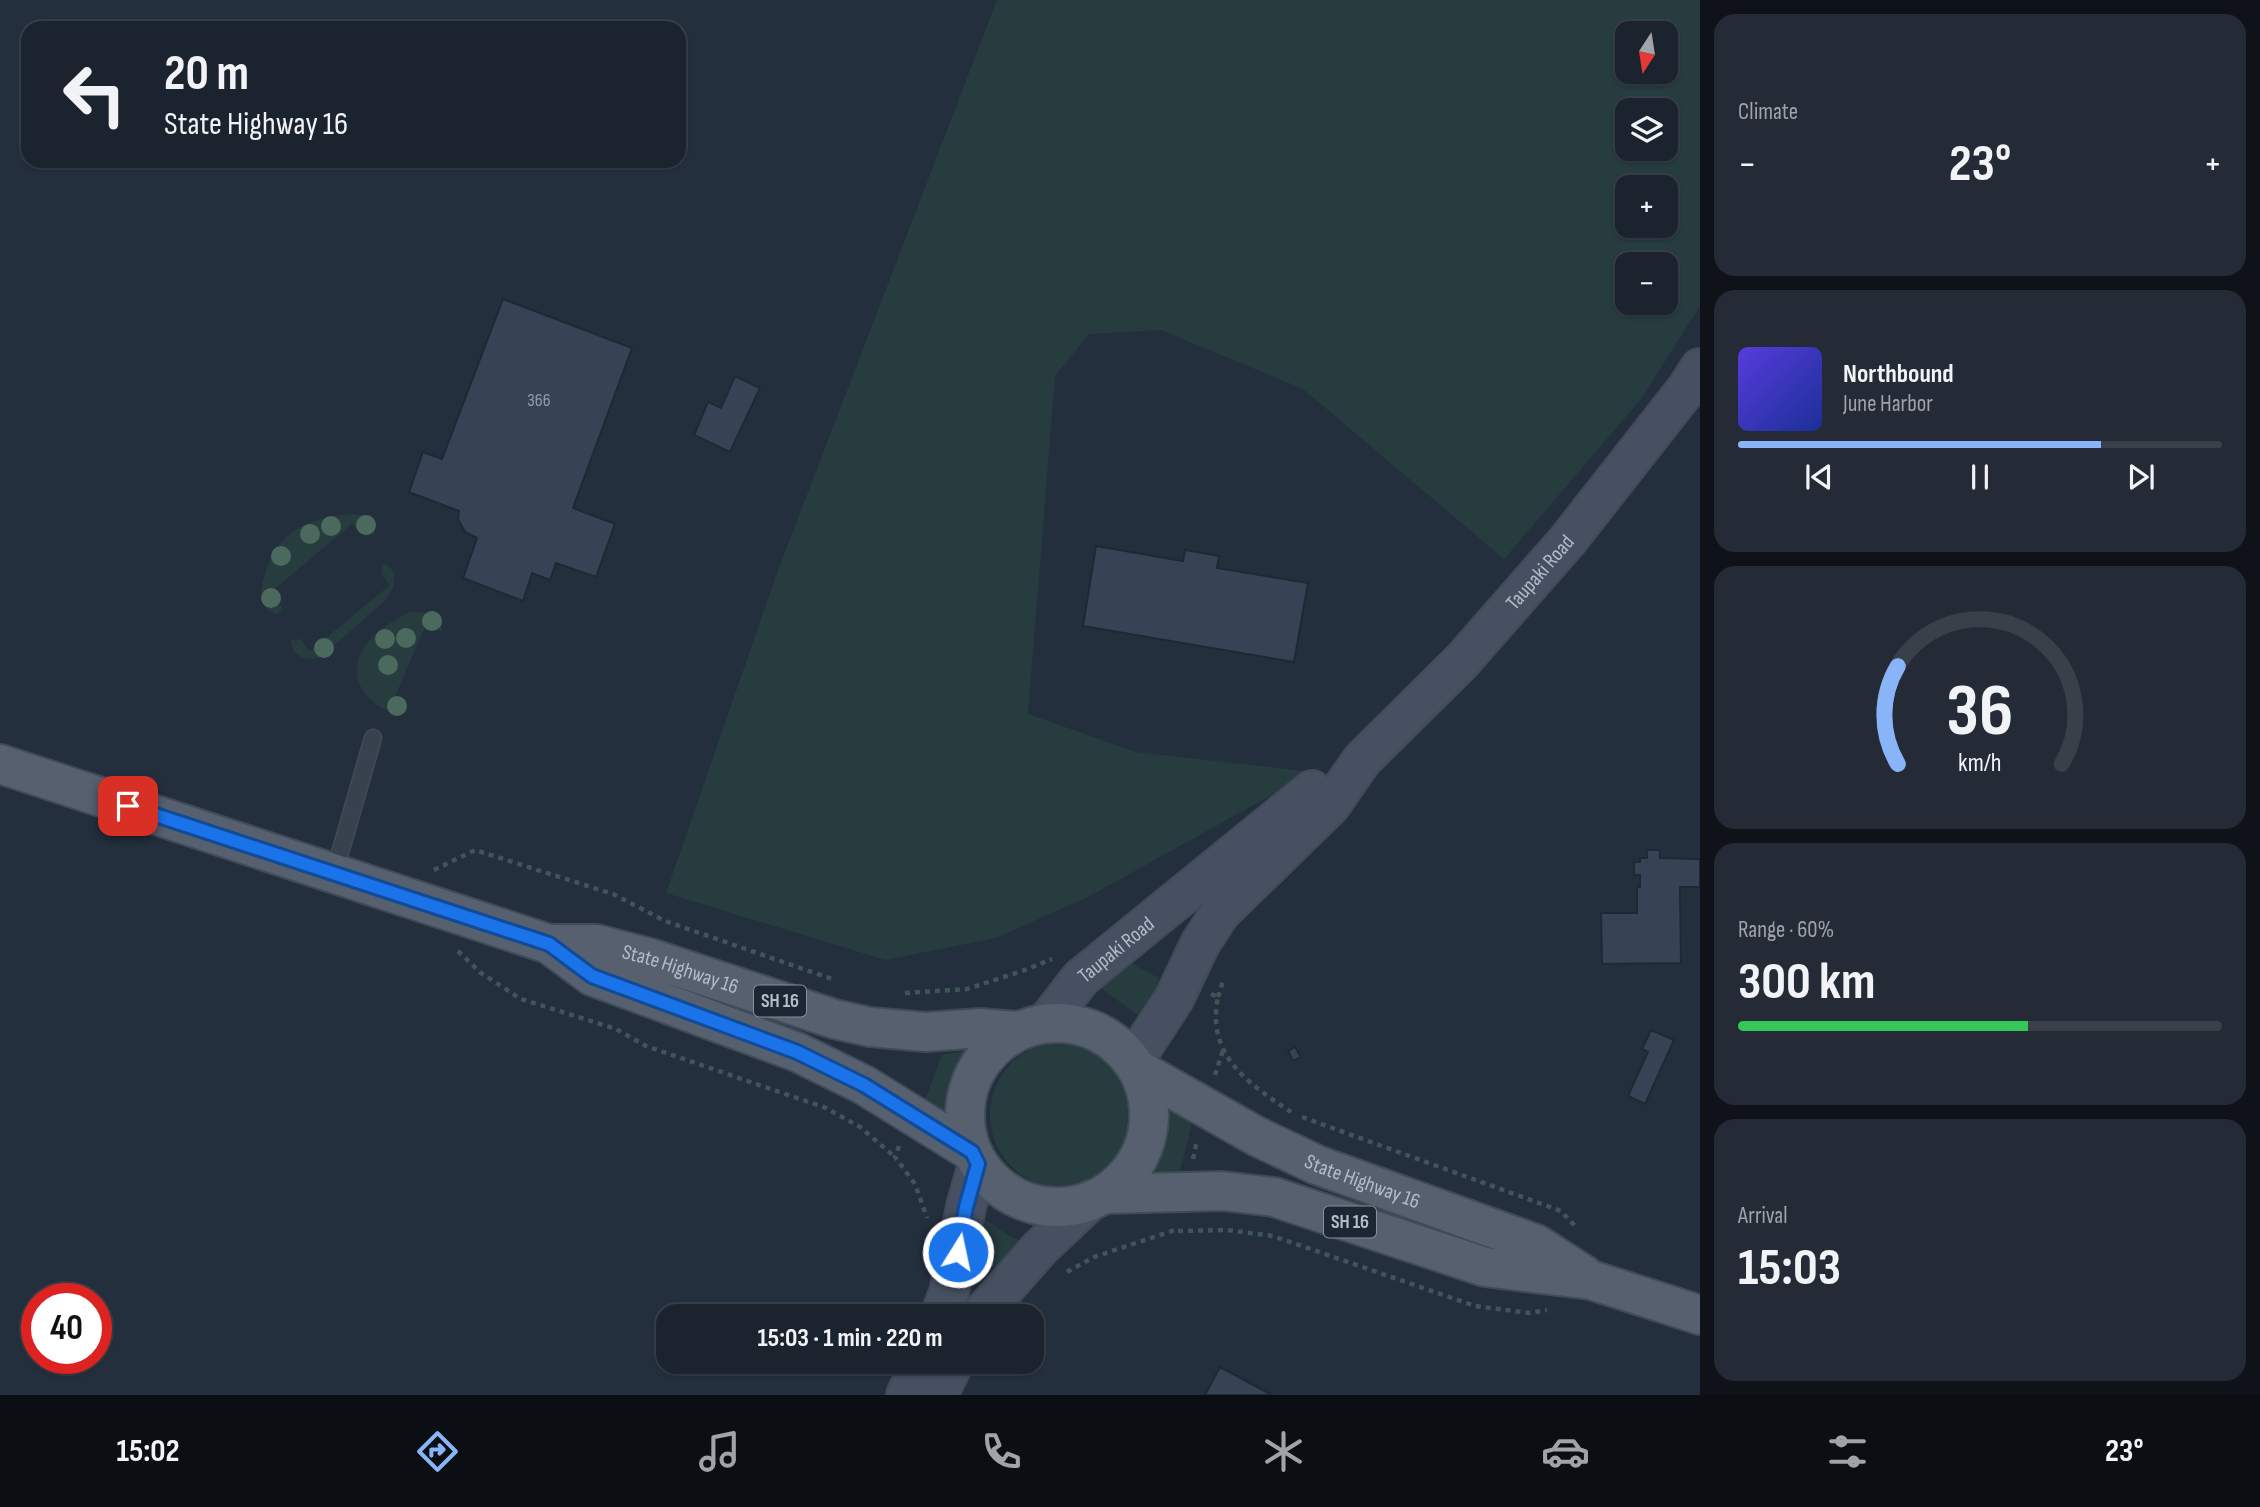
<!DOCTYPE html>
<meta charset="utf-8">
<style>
body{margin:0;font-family:"Sofia Sans Condensed",sans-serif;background:#242b36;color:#f1f3f6;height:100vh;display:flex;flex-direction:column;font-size:26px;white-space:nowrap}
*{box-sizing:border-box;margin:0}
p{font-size:23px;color:#a0a4aa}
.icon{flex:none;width:38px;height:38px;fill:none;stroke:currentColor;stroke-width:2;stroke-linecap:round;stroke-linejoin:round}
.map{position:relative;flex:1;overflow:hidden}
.side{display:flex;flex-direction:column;gap:14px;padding:14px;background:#0f1319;width:560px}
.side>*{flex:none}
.banner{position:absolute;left:21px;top:21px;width:665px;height:147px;border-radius:21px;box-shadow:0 2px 5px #0004,0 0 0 2px #39404a;background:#1b232e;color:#f1f3f6;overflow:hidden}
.needle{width:46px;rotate:192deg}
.buttons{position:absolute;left:1615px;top:21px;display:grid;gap:14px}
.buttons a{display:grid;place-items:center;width:63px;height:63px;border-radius:14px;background:#1b232e;box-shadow:0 2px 5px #0004,0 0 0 2px #39404a;font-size:35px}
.speed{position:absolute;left:21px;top:1283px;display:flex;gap:14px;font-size:35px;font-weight:700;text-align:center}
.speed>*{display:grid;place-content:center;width:91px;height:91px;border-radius:50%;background:#1b232e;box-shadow:0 2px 5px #0004,0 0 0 2px #39404a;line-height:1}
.speed .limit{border:10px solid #d22;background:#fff;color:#111}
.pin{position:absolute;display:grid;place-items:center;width:60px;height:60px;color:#fff;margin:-30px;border-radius:14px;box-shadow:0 4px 10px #0006}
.me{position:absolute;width:77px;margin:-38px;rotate:10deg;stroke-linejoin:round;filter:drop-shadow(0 0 5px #0008)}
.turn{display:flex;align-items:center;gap:24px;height:147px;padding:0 28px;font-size:32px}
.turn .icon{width:91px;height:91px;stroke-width:2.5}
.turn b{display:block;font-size:49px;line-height:60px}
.big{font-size:52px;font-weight:700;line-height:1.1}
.side .widget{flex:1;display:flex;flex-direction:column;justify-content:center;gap:10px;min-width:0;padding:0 24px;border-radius:21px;background:#242b36}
.side .dial{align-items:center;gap:0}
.dial svg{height:182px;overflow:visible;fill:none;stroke:#39404a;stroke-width:7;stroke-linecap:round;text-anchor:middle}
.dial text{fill:#f1f3f6;stroke:none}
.song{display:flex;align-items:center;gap:21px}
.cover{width:84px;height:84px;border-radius:10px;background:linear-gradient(135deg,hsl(250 70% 55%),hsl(230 70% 35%))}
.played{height:7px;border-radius:4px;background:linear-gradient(90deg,#8ab4f8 75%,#39404a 75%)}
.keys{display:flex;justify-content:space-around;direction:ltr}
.heat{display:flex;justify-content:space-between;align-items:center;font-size:38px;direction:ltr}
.charge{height:10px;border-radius:5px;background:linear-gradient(90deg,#34c759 60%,#39404a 0)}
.trip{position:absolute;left:656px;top:1304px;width:388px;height:70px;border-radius:21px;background:#1b232e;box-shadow:0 2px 5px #0004,0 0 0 2px #39404a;font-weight:700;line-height:70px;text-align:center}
.menu{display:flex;height:112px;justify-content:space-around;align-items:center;background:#0b0e12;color:#a0a4aa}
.menu .icon{width:49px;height:49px}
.menu .active{color:#8ab4f8}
.menu b{font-size:32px;color:#f1f3f6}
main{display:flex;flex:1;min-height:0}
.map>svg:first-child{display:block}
.green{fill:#263c3f;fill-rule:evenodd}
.building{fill:#364354;stroke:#1f2835;stroke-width:2}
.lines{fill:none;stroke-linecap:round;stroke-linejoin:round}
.lane-casing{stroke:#414a57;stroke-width:19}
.secondary-casing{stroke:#414a57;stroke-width:42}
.primary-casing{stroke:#414a57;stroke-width:42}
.path{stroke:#3f5557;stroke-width:4.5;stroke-dasharray:5 5;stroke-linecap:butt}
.lane{stroke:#38414e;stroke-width:16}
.secondary{stroke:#465061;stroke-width:38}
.primary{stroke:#56606e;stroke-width:38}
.tree{fill:#4b6a5d}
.route-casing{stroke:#114b97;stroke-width:18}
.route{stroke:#1a73e8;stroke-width:12}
.labels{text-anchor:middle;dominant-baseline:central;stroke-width:7;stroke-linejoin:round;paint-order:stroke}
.number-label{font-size:18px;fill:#929caa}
.shield{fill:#1d2633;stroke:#878f9c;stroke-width:2}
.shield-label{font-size:19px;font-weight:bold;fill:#b4bcc9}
.street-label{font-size:21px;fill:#b4bcc9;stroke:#1d2633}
</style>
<main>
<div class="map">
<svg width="1700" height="1395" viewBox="0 0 1700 1395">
<rect width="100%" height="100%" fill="#242f3e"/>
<path class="green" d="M 997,0 L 1700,0 L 1700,306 L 1641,399 L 1504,559 L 1303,389 L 1161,330 L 1089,334 L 1055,376 L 1028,714 L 1136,752 L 1313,772 L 1088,897 L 996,938 L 885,960 L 666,893 L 777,573 ZM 1628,33 L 1666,33 L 1666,72 L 1628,72 ZM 1628,110 L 1666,110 L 1666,149 L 1628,149 ZM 1628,187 L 1666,187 L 1666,226 L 1628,226 ZM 1628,264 L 1666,264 L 1666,303 L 1628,303 Z
M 351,514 C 362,515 368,517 375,526 L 374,534 L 365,536 L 352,524 L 272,591 L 282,608 L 278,614 C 245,609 270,551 286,537 C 305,521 326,516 351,514 Z
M 387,564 L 395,574 L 393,588 L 386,600 L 321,657 C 307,662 291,657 291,640 L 300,639 L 310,651 L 390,585 L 381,573 L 383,565 Z
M 411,612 L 432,613 L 442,623 L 442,631 L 426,624 L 394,699 L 408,704 L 404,710 C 385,718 359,694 357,675 C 353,646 388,621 411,612 Z
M 1124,960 L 1159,978 L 1146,1021 L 1098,986 Z
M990 1115a73 73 0 1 1 146 0a73 73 0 1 1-146 0Z
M 973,1049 L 952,1095 L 947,1117 L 925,1100 L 942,1055 Z
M 1170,1110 L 1192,1123 L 1179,1175 L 1144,1180 L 1156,1157 Z
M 977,1214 L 1008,1235 L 1026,1243 L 1001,1270 L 971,1258 Z"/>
<path class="building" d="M 503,299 L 632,348 L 573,508 L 615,524 L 596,577 L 556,563 L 550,580 L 532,573 L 523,601 L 463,578 L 477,538 L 465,532 L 458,519 L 459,511 L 409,492 L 423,452 L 442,459 Z
M 735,376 L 760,388 L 730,452 L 694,435 L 708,402 L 721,408 Z
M 1096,546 L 1183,561 L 1185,550 L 1219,556 L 1217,568 L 1308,583 L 1294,662 L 1083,626 Z
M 1647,850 L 1660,850 L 1660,858 L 1700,859 L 1700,887 L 1680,887 L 1681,963 L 1602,964 L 1601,913 L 1637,913 L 1637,887 L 1640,887 L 1640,875 L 1634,875 L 1634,862 L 1640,862 L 1640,858 L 1647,858 Z
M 1651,1030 L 1674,1040 L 1645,1104 L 1628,1096 L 1648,1052 L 1642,1049 Z
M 1295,1047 L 1301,1057 L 1293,1061 L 1288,1051 Z
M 1220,1367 L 1272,1395 L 1205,1395 Z"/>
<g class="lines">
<defs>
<path id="lane" d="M 334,874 L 373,738"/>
<g id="secondary">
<path id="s1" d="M 1046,1023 L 1081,978 L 1312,790"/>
<path id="s2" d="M 1134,1060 L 1174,999 L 1200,944 L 1220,913 L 1330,806 L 1362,760 L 1462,661 L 1568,540 L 1688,387 L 1700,368"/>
<path d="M 940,1316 L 949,1292 L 966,1207 L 978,1164"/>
<path d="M 980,1316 L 1040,1248 L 1091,1200"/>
<path d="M 906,1395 L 921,1362"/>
<path d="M 938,1395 L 954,1362"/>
</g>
<g id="primary">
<path d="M 0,764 L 549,944 L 592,976 L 797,1052 L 864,1085 L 972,1152"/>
<path id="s3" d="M 549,944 L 596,944 L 650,958 L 834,1019 L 870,1027 L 926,1032 L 980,1028 L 1017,1031"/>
<circle cx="1057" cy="1115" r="92"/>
<path id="s4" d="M 1141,1071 L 1256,1136 L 1317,1165 L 1536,1244 L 1584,1275"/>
<path d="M 1106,1194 L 1222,1191 L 1274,1197 L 1485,1267 L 1591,1280 L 1700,1315"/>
</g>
</defs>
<use href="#lane" class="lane-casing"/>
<use href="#secondary" class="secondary-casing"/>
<use href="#primary" class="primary-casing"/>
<path class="path" d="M 434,870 L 475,850 L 613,894 L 665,921 L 832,979
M 458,951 L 481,973 L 521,999 L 616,1029 L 646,1046 L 826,1108 L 860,1127 L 895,1157
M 905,993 L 967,989 L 1025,970 L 1052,959
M 1211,994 L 1218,997 C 1206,1056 1248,1083 1291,1112
M 1218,997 L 1223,981
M 1215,1075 L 1223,1050
M 1302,1117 L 1561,1211 L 1575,1226
M 899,1146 L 895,1157 L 915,1184 L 927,1218
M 1193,1159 L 1197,1141
M 1178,1231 L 1227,1230 L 1273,1236 L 1475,1306 L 1530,1313 L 1547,1310
M 1067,1272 L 1094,1257 L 1178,1229"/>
<use href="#lane" class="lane"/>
<use href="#secondary" class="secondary"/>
<use href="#primary" class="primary"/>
</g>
<g class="tree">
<circle cx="366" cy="525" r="10"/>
<circle cx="331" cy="526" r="10"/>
<circle cx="310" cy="534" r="10"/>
<circle cx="281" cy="556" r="10"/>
<circle cx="271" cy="598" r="10"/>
<circle cx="432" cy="621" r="10"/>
<circle cx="406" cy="638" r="10"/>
<circle cx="385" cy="639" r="10"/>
<circle cx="324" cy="648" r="10"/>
<circle cx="388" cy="665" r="10"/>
<circle cx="397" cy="706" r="10"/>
</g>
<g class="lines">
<defs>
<path id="route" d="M 128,806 L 549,944 L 592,976 L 797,1052 L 864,1085 L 972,1152 L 978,1164 L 966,1207 L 958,1252"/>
</defs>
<use href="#route" class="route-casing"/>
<use href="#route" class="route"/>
</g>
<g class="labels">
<g class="number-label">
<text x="539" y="400">366</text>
</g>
<g class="shield">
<rect x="754" y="985.5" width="52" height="31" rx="5"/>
<rect x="1324" y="1206.5" width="52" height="31" rx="5"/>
</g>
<g class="shield-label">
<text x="780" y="1001">SH 16</text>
<text x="1350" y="1222">SH 16</text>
</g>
<g class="street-label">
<text stroke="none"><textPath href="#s2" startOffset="639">Taupaki Road</textPath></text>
<text stroke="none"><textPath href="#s1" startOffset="102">Taupaki Road</textPath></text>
<text stroke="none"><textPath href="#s3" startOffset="135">State Highway 16</textPath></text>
<text stroke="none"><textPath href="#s4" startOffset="248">State Highway 16</textPath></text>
</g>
</g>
</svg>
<div class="buttons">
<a><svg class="needle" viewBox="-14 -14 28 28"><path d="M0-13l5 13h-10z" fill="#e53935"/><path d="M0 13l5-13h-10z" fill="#a0a4aa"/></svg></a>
<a><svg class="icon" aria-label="layers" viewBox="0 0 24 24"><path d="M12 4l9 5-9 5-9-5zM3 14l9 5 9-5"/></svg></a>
<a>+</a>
<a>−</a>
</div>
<div class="speed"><div class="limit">40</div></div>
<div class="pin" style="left:128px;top:806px;background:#d93025"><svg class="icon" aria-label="arrive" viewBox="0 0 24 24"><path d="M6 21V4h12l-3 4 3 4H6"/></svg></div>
<svg class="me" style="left:958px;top:1252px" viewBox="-20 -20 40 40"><circle r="17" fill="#1a73e8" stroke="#fff" stroke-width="3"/><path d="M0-11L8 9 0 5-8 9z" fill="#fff"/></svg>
<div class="trip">15:03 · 1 min · 220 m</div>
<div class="banner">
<div class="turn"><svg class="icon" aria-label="left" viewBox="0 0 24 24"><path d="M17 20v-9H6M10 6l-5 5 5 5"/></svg><div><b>20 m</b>State Highway 16</div></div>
</div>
</div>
<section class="side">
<div class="widget"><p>Climate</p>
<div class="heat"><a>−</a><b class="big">23°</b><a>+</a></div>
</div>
<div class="widget">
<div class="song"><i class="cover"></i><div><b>Northbound</b><p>June Harbor</p></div></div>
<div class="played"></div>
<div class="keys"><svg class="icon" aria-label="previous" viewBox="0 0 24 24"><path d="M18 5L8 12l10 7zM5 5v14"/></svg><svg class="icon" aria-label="pause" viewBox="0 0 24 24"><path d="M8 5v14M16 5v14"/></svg><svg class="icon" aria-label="next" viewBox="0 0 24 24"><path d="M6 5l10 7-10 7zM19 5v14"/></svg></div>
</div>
<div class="widget dial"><svg viewBox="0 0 100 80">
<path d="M14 69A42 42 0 1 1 86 69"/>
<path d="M14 69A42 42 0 0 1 14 26" stroke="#8ab4f8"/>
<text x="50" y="56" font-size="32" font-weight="700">36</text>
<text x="50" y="72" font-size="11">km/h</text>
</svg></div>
<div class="widget"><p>Range · 60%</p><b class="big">300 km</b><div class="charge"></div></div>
<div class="widget"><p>Arrival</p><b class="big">15:03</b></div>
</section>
</main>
<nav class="menu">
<b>15:02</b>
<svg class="icon active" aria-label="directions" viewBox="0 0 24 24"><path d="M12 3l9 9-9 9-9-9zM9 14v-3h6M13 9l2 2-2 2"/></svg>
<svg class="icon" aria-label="music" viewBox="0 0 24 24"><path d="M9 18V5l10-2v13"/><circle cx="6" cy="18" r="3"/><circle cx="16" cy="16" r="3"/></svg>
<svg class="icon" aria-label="phone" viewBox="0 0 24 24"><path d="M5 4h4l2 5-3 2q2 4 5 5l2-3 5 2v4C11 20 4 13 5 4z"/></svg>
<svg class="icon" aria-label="climate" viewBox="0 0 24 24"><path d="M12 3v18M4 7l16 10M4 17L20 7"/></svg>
<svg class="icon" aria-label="car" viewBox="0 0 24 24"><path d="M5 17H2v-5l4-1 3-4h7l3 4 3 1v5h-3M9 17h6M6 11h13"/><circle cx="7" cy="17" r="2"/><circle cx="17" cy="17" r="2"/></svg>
<svg class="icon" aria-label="filters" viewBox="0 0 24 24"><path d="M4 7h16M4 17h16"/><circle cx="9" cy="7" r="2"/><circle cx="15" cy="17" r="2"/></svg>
<b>23°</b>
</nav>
